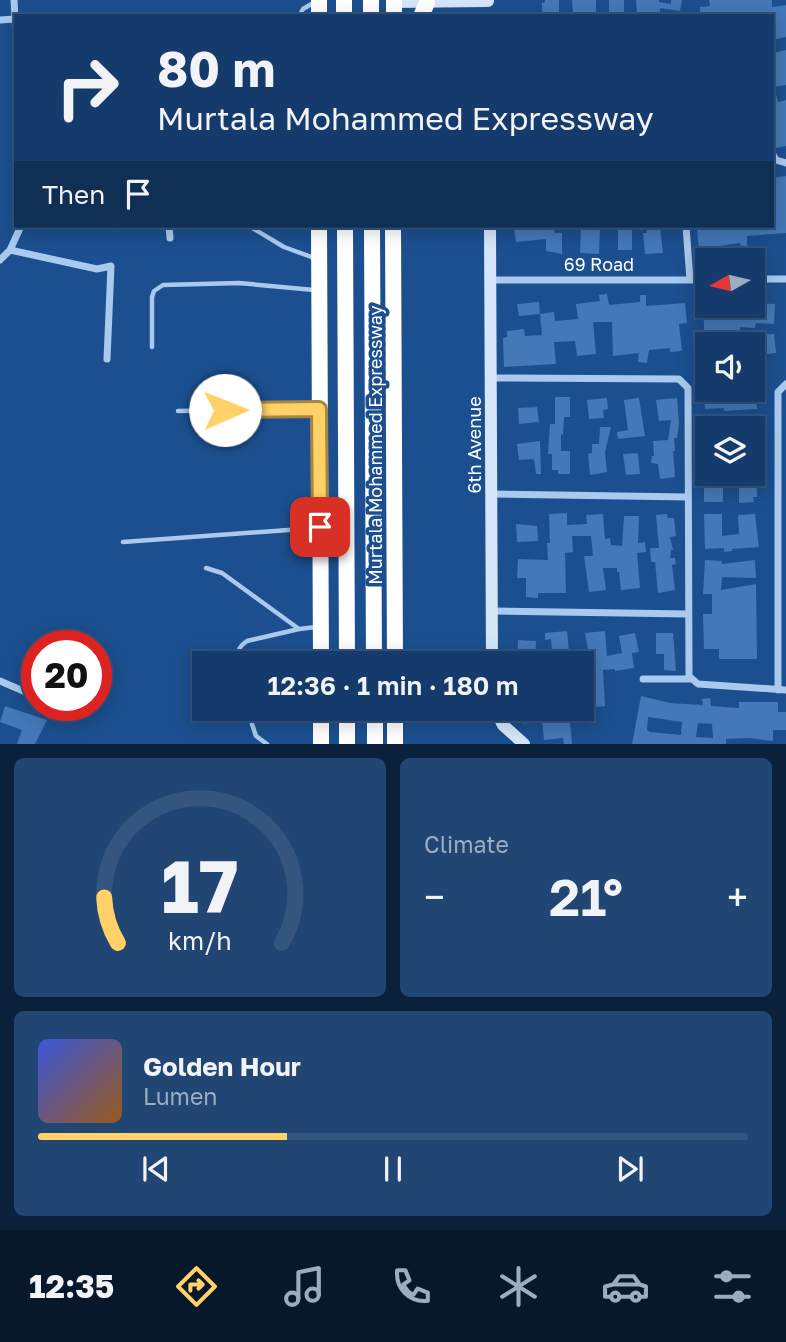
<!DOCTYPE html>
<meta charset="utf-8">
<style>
body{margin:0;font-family:"Golos Text",sans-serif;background:#214673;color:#f1f3f6;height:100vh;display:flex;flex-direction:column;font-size:26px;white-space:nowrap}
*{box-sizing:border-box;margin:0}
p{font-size:23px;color:#9dadc1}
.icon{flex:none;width:38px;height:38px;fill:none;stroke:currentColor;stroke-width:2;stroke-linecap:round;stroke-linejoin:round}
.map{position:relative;height:744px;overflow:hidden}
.side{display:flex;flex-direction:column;gap:14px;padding:14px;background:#0b203b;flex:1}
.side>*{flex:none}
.banner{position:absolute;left:14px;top:14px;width:760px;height:214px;border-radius:0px;box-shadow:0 4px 18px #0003,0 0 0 2px #33557e;background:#143b6b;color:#f1f3f6;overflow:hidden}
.needle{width:46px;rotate:262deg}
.fabs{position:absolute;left:695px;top:248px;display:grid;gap:14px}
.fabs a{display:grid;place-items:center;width:70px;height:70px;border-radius:0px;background:#143b6b;box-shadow:0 4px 18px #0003,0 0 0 2px #33557e;font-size:35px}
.speed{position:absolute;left:21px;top:630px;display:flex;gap:14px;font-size:35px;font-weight:700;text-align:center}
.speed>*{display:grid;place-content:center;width:91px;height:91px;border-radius:50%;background:#143b6b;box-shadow:0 4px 18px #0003,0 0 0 2px #33557e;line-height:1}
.speed .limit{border:10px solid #d22;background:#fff;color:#111}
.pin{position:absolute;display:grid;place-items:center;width:60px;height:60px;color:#fff;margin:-30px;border-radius:14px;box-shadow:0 4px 10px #0006}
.me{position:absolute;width:77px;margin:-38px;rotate:89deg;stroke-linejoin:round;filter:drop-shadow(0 0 5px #0008)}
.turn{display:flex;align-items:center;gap:24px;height:147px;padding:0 28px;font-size:32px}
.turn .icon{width:91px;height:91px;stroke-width:2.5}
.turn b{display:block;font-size:49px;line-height:60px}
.then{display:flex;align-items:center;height:66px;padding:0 28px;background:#0003;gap:14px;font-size:26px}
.big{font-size:52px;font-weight:600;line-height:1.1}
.side .widget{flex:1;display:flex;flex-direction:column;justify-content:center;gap:10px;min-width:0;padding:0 24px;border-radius:10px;background:#214673}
.side .dial{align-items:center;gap:0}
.dial svg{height:182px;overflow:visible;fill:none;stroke:#33557e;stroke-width:7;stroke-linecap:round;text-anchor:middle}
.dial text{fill:#f1f3f6;stroke:none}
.song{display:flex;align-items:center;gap:21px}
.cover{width:84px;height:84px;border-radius:10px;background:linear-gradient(135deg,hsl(230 70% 55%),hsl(30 70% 35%))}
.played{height:7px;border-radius:4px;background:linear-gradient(90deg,#ffd166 35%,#33557e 35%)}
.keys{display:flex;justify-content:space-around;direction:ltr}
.heat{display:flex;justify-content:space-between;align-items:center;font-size:38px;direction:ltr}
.side .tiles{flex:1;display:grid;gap:14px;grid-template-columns:1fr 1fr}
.widget:last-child{grid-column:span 2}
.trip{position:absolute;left:192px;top:651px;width:402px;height:70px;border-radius:0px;background:#143b6b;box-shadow:0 4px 18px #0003,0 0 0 2px #33557e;font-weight:600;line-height:70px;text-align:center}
.tab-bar{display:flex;height:112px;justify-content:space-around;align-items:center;background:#08182b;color:#9dadc1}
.tab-bar .icon{width:49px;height:49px}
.tab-bar .on{color:#ffd166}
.tab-bar b{font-size:32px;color:#f1f3f6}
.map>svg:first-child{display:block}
.building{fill:#4478b7;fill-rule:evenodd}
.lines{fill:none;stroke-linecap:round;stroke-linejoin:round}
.lane{stroke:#a9c9ee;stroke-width:4.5}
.street{stroke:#a9c9ee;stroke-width:7}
.secondary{stroke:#d6e6fa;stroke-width:12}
.highway{stroke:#fff;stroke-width:16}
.route-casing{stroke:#a68842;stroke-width:18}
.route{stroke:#ffd166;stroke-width:12}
.labels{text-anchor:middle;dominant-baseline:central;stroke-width:7;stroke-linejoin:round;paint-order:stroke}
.street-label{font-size:18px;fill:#fff;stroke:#1b4f8f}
</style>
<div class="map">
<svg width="786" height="744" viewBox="0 0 786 744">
<rect width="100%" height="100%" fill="#1b4f8f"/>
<path class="building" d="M 545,0 L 559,0 L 559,16 L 542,14 L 542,3 L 545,2 Z
M 572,0 L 596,0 L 596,16 L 581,16 L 581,12 L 573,12 Z
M 609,0 L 624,0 L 624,16 L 609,14 Z
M 636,0 L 659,0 L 659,2 L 671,4 L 671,0 L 682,0 L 680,11 L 660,8 L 660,14 L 637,15 Z
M 709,0 L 772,0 L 772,7 L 786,5 L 786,37 L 772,40 L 772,14 L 700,16 L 700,7 L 710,6 Z
M 786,50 L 786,85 L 774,87 L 778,102 L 786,100 L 786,146 L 776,148 L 772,133 L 772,53 Z
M 786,176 L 786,233 L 747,236 L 747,252 L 752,252 L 753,261 L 742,261 L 740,243 L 713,247 L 713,250 L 699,252 L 697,228 L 715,226 L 772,226 L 774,200 L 772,200 L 772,178 Z
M 514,226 L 555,226 L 554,233 L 562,233 L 562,254 L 546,251 L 546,239 L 516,242 Z
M 581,226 L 600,226 L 599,254 L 580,253 Z
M 618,226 L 632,226 L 632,250 L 618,250 Z
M 646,226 L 660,226 L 663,253 L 645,254 L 643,233 L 647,233 Z
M 607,294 L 609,305 L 640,302 L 640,295 L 646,295 L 646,306 L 685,303 L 687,323 L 679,324 L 682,351 L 670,352 L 670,348 L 649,350 L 647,363 L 638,362 L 639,353 L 613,356 L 612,322 L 593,322 L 596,354 L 577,356 L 575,341 L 554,342 L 556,364 L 504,367 L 503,338 L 507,337 L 507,331 L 524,329 L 525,336 L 542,335 L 540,314 L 519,316 L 517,304 L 539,302 L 540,314 L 554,312 L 555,321 L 578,319 L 576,304 L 600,301 L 599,295 Z
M 752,303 L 775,304 L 774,324 L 756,323 L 755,328 L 740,327 L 739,345 L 705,345 L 703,306 L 721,306 L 722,316 L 744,315 L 744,309 L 752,309 Z
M 774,334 L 776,353 L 758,355 L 756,335 Z
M 704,390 L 721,390 L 722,398 L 739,396 L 738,390 L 755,390 L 757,409 L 724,411 L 724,408 L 705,409 Z
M 555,397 L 570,397 L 570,417 L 564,417 L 563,435 L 561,434 L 561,451 L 570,451 L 570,474 L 558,474 L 558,470 L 552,470 L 552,454 L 548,454 L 550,424 L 555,424 Z
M 607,398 L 608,409 L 603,410 L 604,418 L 589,419 L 587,400 Z
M 639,398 L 645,436 L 618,439 L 617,432 L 628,430 L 624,400 Z
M 677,398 L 679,423 L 677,438 L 674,438 L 675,451 L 673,451 L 675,477 L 660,479 L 658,464 L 651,463 L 652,456 L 654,456 L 653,441 L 668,440 L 671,420 L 659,421 L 656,400 Z
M 537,407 L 539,422 L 519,424 L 518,408 Z
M 755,420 L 755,429 L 704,429 L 704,422 Z
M 600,427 L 611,427 L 605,452 L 607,472 L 590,475 L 588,454 L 592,453 L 592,444 L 599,444 Z
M 540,441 L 541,474 L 536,474 L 534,459 L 519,460 L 517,444 Z
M 638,453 L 640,474 L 626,475 L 623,454 Z
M 704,474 L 723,474 L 723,502 L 704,502 Z
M 739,474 L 756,474 L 757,497 L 753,497 L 754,502 L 739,503 Z
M 567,513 L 567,525 L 587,524 L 586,515 L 603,514 L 605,539 L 610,538 L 611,545 L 622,546 L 624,516 L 639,516 L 638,543 L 645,542 L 646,552 L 637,553 L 640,588 L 621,590 L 619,572 L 617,572 L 617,568 L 603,568 L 606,590 L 589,592 L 584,556 L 593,556 L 591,536 L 572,536 L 573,552 L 565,553 L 566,593 L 538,593 L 538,598 L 526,597 L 526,578 L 517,578 L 518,559 L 548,560 L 547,543 L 550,543 L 549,514 Z
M 667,514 L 668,518 L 674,518 L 676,536 L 670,537 L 673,550 L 671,550 L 670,558 L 675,558 L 676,564 L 672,565 L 675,590 L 658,593 L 655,562 L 651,562 L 650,548 L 659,548 L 656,515 Z
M 704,514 L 722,514 L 722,536 L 739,534 L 738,515 L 755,514 L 759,547 L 732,549 L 732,551 L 724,552 L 724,548 L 705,549 Z
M 516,524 L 537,526 L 538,541 L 517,542 Z
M 705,560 L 722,561 L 722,564 L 755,560 L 756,578 L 722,577 L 721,590 L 756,584 L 757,659 L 719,659 L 719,649 L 704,649 L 703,614 L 712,614 L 712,594 L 703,594 Z
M 567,631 L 570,663 L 553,663 L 551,639 L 545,640 L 545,633 Z
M 605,631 L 607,656 L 622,653 L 619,636 L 635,633 L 639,652 L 632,653 L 634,668 L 615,671 L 615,669 L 603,670 L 605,706 L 587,708 L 583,679 L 588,678 L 588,674 L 592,673 L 585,633 Z
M 656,633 L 673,633 L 676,671 L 664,670 L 664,654 L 656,654 Z
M 518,640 L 536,641 L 535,660 L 517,659 Z
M 641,696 L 670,703 L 703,705 L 702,699 L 710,698 L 711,706 L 739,708 L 739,702 L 778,702 L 778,712 L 786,712 L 786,730 L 773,730 L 773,741 L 749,738 L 726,739 L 726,744 L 632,744 ZM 648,717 L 682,722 L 681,735 L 650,732 L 647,730 ZM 698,723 L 712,724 L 713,738 L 696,737 Z
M 5,706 L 47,720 L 35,744 L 17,744 L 22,730 L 0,722 Z
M 521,709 L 539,709 L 541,721 L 523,724 Z
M 565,718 L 565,723 L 570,722 L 572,744 L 564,744 L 563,738 L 544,740 L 542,720 Z"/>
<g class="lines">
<path class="lane" d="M 299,16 L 303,9 L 315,2
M 119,226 L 119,228
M 249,226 L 284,247 L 317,259
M 299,226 L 314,227
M 152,347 L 152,297 L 154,291 L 163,285 L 239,283 L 314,290
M 178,411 L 315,409
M 123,542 L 316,528
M 206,568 L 222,573 L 299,629
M 237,663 C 237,653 238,647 247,641 L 299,629 L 316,627
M 247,709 L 256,736 L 267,744"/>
<path class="street" d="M 14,0 L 16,36
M 0,20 L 15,19
M 772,153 L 776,160 L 786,163
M 169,226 L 170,238
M 686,226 L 690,280
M 10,250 L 97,269 L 111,266 L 107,359
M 0,260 L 10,250 L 21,226
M 752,279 L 786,279
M 491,280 L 707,280
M 492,378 L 679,379 L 688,388 L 689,676 L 698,684 L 786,690
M 492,494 L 687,497
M 492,611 L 688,614
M 643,679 L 691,679
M 0,681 L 37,697
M 778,690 L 778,392 L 786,384"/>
<path class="secondary" d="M 394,2 L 488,1
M 490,226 L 492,663
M 495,709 L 503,725 L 524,744"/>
<path class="highway" d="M 319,0 L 319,16
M 344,0 L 344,16
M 371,0 L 371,16
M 394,16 L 394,0
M 421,16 L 427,3
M 319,226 L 321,663
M 345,226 L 347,663
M 372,226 L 374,663
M 393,226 L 395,663
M 321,709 L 321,744
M 347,709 L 347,744
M 375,709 L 375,744
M 395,709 L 395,744"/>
</g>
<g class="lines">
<defs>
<path id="route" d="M 225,410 L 319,409 L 320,527"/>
</defs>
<use href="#route" class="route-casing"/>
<use href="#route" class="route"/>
</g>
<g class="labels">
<g class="street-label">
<text x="599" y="264">69 Road</text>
<text transform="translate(375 445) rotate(-90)">Murtala Mohammed Expressway</text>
<text transform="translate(474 445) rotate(-90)">6th Avenue</text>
</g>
</g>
</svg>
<div class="fabs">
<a><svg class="needle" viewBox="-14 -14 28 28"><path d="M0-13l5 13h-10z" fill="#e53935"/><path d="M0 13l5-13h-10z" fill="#9dadc1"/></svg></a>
<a><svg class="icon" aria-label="sound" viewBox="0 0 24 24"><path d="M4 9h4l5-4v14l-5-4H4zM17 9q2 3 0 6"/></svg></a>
<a><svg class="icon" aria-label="layers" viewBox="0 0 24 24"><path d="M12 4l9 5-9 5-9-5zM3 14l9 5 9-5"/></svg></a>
</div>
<div class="speed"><div class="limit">20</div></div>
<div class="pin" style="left:320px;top:527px;background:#d93025"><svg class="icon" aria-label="arrive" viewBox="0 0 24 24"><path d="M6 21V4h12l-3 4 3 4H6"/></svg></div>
<svg class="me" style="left:225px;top:410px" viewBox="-20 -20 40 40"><circle r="19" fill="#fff"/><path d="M0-13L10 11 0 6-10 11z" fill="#ffd166"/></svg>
<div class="trip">12:36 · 1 min · 180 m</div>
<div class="banner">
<div class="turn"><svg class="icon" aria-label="right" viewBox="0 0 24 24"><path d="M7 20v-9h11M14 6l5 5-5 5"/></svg><div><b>80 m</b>Murtala Mohammed Expressway</div></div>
<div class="then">Then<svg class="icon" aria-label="arrive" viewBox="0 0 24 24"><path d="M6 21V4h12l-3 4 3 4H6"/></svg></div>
</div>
</div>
<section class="side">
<div class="tiles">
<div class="widget dial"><svg viewBox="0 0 100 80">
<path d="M14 69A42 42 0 1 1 86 69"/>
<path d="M14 69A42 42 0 0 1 8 49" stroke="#ffd166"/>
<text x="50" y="56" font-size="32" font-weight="700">17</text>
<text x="50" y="72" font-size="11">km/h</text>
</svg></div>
<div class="widget"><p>Climate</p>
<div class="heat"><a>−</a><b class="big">21°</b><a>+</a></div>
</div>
<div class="widget">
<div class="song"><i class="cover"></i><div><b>Golden Hour</b><p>Lumen</p></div></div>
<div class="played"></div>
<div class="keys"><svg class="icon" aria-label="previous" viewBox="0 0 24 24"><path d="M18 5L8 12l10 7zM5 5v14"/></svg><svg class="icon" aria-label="pause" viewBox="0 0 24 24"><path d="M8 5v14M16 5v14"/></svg><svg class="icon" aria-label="next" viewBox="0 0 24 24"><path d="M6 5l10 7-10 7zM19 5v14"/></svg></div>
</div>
</div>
</section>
<nav class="tab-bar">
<b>12:35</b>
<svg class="icon on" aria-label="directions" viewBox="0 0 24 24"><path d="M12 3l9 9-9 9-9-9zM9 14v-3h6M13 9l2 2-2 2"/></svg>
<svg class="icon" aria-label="music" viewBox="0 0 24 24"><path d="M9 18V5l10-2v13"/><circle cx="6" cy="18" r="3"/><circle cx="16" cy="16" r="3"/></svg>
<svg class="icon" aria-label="phone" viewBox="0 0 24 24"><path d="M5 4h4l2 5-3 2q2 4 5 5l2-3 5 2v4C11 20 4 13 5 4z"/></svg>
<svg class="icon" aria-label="climate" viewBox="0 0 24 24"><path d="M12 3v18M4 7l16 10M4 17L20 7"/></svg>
<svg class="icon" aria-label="car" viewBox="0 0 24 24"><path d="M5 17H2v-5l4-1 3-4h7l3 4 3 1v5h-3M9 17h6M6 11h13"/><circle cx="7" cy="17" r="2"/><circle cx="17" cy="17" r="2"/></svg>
<svg class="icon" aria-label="filters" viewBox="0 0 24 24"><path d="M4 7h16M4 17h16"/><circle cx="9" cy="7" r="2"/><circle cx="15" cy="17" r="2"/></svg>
</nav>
